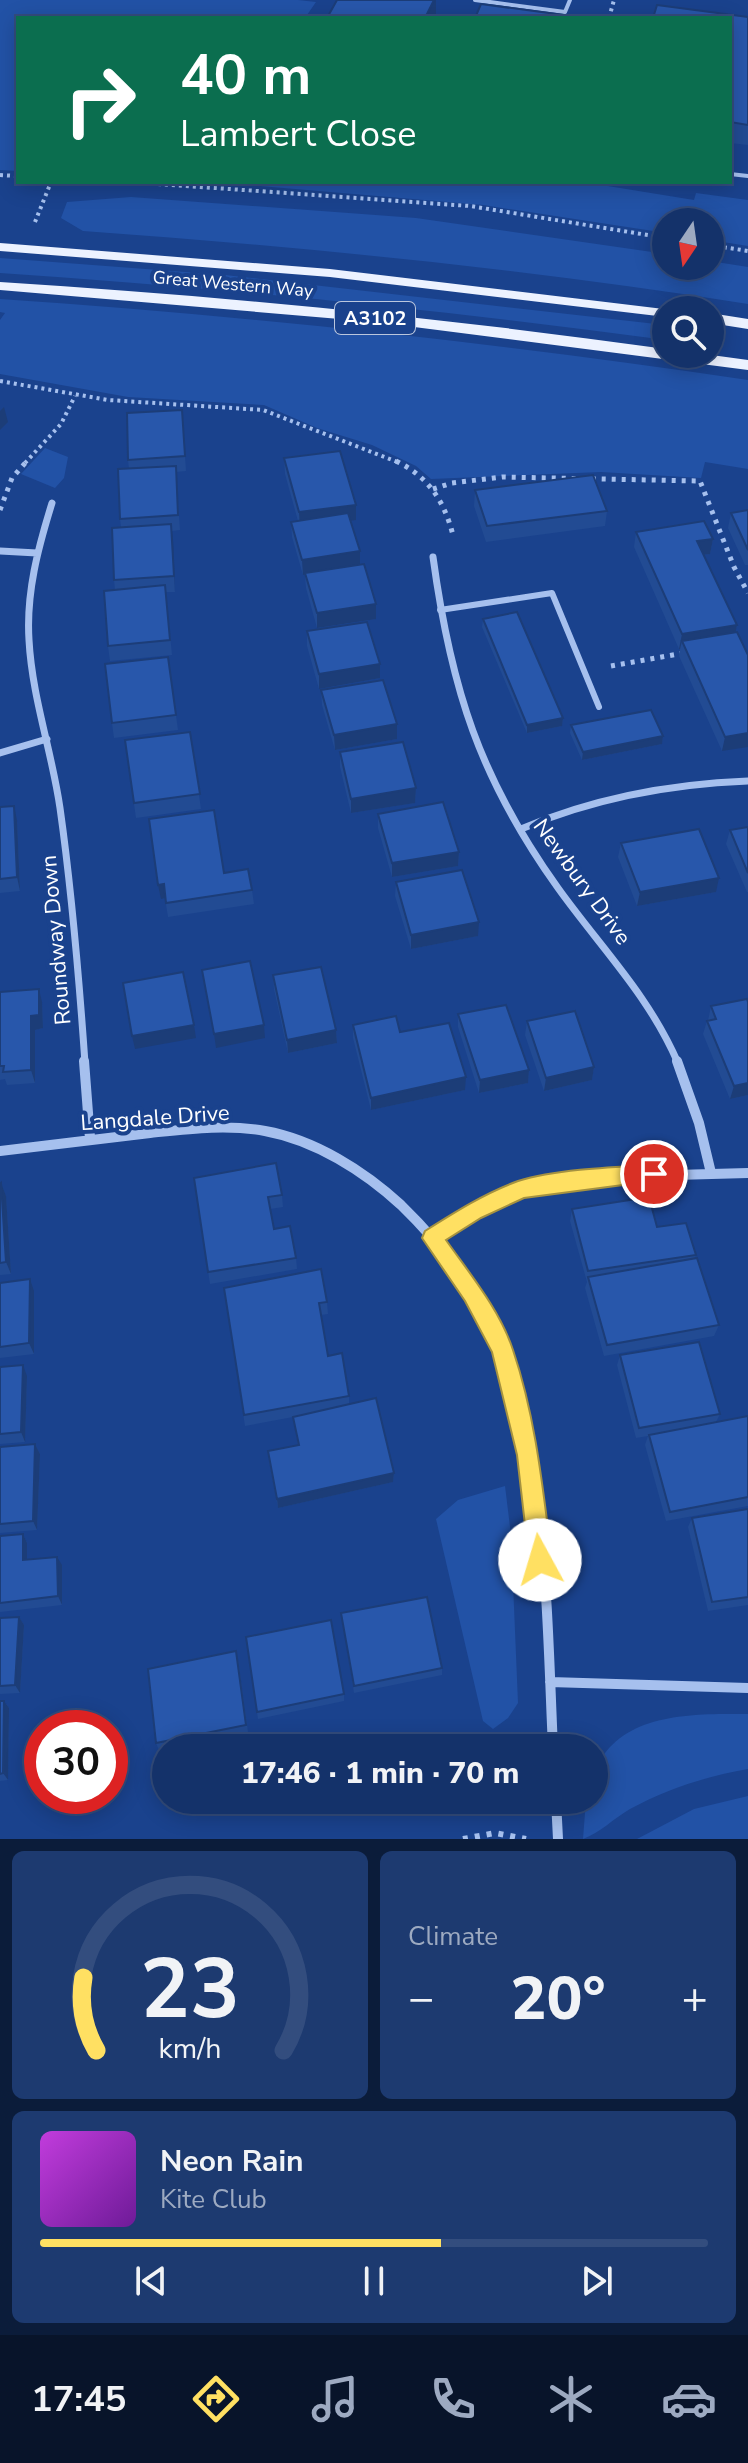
<!DOCTYPE html>
<meta charset="utf-8">
<style>
body{margin:0;font-family:"Nunito Sans",sans-serif;background:#1d3a70;color:#f1f3f6;height:100vh;display:flex;flex-direction:column;font-size:30px;white-space:nowrap}
*{box-sizing:border-box;margin:0}
p{font-size:26px;color:#9daac1}
.icon{flex:none;width:44px;height:44px;fill:none;stroke:currentColor;stroke-width:2;stroke-linecap:round;stroke-linejoin:round}
.map{position:relative;height:1839px;overflow:hidden}
.details{display:flex;flex-direction:column;gap:12px;padding:12px;background:#0b1c3a;flex:1}
.details>*{flex:none}
.banner{position:absolute;left:16px;top:16px;width:716px;height:168px;border-radius:0px;box-shadow:0 4px 20px #0003,0 0 0 2px #334d7e;background:#0b6e4f;color:#fff;overflow:hidden}
.needle{width:52px;rotate:193deg}
.controls{position:absolute;left:652px;top:208px;display:grid;gap:16px}
.controls a{display:grid;place-items:center;width:72px;height:72px;border-radius:50%;background:#14326a;box-shadow:0 4px 20px #0003,0 0 0 2px #334d7e;font-size:40px}
.speed{position:absolute;left:24px;top:1710px;display:flex;gap:16px;font-size:40px;font-weight:700;text-align:center}
.speed>*{display:grid;place-content:center;width:104px;height:104px;border-radius:50%;background:#14326a;box-shadow:0 4px 20px #0003,0 0 0 2px #334d7e;line-height:1}
.speed .limit{border:12px solid #d22;background:#fff;color:#111}
.pin{position:absolute;display:grid;place-items:center;width:68px;height:68px;color:#fff;margin:-34px;border:4px solid #fff;border-radius:50%;box-shadow:0 2px 8px #0007}
.me{position:absolute;width:88px;margin:-44px;rotate:354deg;stroke-linejoin:round;filter:drop-shadow(0 0 6px #0008)}
.turn{display:flex;align-items:center;gap:28px;height:168px;padding:0 32px;font-size:36px}
.turn .icon{width:104px;height:104px;stroke-width:2.5}
.turn b{display:block;font-size:56px;line-height:68px}
.big{font-size:60px;font-weight:800;line-height:1.1}
.details .tile{flex:1;display:flex;flex-direction:column;justify-content:center;gap:12px;min-width:0;padding:0 28px;border-radius:12px;background:#1d3a70}
.details .dial{align-items:center;gap:0}
.dial svg{height:208px;overflow:visible;fill:none;stroke:#334d7e;stroke-width:7;stroke-linecap:round;text-anchor:middle}
.dial text{fill:#f1f3f6;stroke:none}
.song{display:flex;align-items:center;gap:24px}
.cover{width:96px;height:96px;border-radius:12px;background:linear-gradient(135deg,hsl(290 70% 55%),hsl(280 70% 35%))}
.played{height:8px;border-radius:4px;background:linear-gradient(90deg,#ffe062 60%,#334d7e 60%)}
.keys{display:flex;justify-content:space-around;direction:ltr}
.heat{display:flex;justify-content:space-between;align-items:center;font-size:44px;direction:ltr}
.details .tiles{flex:1;display:grid;gap:12px;grid-template-columns:1fr 1fr}
.tile:last-child{grid-column:span 2}
.trip{position:absolute;left:152px;top:1734px;width:456px;height:80px;border-radius:40px;background:#14326a;box-shadow:0 4px 20px #0003,0 0 0 2px #334d7e;font-weight:800;line-height:80px;text-align:center}
.menu{display:flex;height:128px;justify-content:space-around;align-items:center;background:#08142a;color:#9daac1}
.menu .icon{width:56px;height:56px}
.menu .selected{color:#ffe062}
.menu b{font-size:36px;color:#f1f3f6}
.map>svg:first-child{display:block}
.green{fill:#2252a6}
.lines{fill:none;stroke-linecap:round;stroke-linejoin:round}
.path-far2{stroke:#a6c0ee;stroke-width:4;stroke-dasharray:3 4;stroke-linecap:butt}
.path-far1{stroke:#a6c0ee;stroke-width:5;stroke-dasharray:4 6;stroke-linecap:butt}
.path{stroke:#a6c0ee;stroke-width:6;stroke-dasharray:5 7;stroke-linecap:butt}
.lane-far1{stroke:#a6c0ee;stroke-width:4}
.lane{stroke:#a6c0ee;stroke-width:6}
.street-far1{stroke:#a6c0ee;stroke-width:7}
.street{stroke:#a6c0ee;stroke-width:10}
.primary{fill:#ecf2ff;fill-rule:evenodd}
.wall{fill:#224b93}
.shaded-wall{fill:#1c3d78}
.building{fill:#2857ab;stroke:#1c3d78;stroke-width:2}
.route{fill:#ffe062;stroke:#a69240;stroke-width:2}
.labels{text-anchor:middle;dominant-baseline:central;stroke-width:8;stroke-linejoin:round;paint-order:stroke}
.far-street-label{font-size:18px;fill:#fff;stroke:#1a428d}
.shield{fill:#1a428d;stroke:#bac6dd;stroke-width:2}
.shield-label{font-size:20px;font-weight:bold;fill:#fff}
.street-label{font-size:22px;fill:#fff;stroke:#1a428d}
</style>
<div class="map">
<svg width="748" height="1839" viewBox="0 0 748 1839">
<rect width="100%" height="100%" fill="#1a428d"/>
<path class="green" d="M 0,0 L 298,0 L 316,2 L 307,15 L 331,18 L 18,18 L 18,171 L 0,170 Z
M 212,182 L 583,182 L 694,200 L 696,193 L 748,200 L 748,246 L 710,240 L 710,222 L 666,222 L 666,233 L 483,205 Z
M 131,197 L 416,218 L 666,254 L 666,266 L 710,266 L 710,261 L 748,267 L 748,304 C 528,269 305,247 83,231 L 61,218 L 67,202 Z
M 0,258 L 225,275 L 656,324 L 666,325 L 666,340 C 445,310 223,288 0,273 Z
M 0,299 C 251,316 499,343 748,380 L 748,469 L 705,462 L 701,478 L 601,472 L 431,479 L 416,466 L 372,445 L 317,428 L 264,405 L 128,397 L 0,374 L 0,320 L 5,313 L 0,312 Z
M 45,448 L 68,457 L 64,478 L 55,488 L 21,474 Z
M 505,1486 L 511,1535 L 518,1703 L 508,1718 L 493,1729 L 483,1721 L 436,1519 L 458,1500 Z
M 748,1714 L 748,1769 C 707,1776 667,1789 630,1809 C 614,1818 600,1833 583,1839 L 586,1800 L 594,1800 C 594,1790 592,1777 596,1769 C 621,1711 696,1714 748,1714 Z
M 748,1796 L 748,1839 L 637,1839 L 694,1809 Z"/>
<g class="lines">
<path class="path-far2" d="M 609,18 L 614,0
M 0,175 L 18,176
M 130,182 L 470,206 L 666,238
M 35,222 L 51,182
M 710,245 L 748,251
M 0,381 L 108,400 L 263,410 L 400,463
M 25,463 L 61,424 L 75,396"/>
<path class="path-far1" d="M 396,461 C 429,477 444,501 453,535
M 433,489 L 452,483 L 502,477 L 700,481 L 734,567 L 748,593
M 0,510 L 12,478 L 27,461
M 611,666 L 684,653"/>
<path class="path" d="M 463,1839 L 495,1833 L 526,1839"/>
<path class="lane-far1" d="M 475,0 L 565,12 L 570,0
M 730,174 L 748,176"/>
<path class="lane" d="M 440,610 L 552,593 L 599,707"/>
<path class="street-far1" d="M 52,503 C 38,548 26,593 29,640 C 32,697 52,752 60,808 C 72,893 79,977 85,1063
M 0,551 L 37,553
M 433,557 C 451,689 480,779 558,888 C 601,948 648,994 678,1063
M 0,753 L 47,739
M 521,829 C 594,798 669,784 748,781"/>
<path class="street" d="M 84,1061 L 90,1139
M 677,1061 L 699,1123 L 711,1173
M 0,1151 C 50,1145 100,1139 150,1133 C 188,1129 227,1124 265,1131 C 315,1140 364,1171 401,1205 C 438,1241 472,1284 494,1331 C 547,1447 547,1621 553,1748
M 433,1238 L 474,1212 L 522,1189 L 603,1177 L 748,1173
M 550,1682 L 748,1688
M 556,1800 L 558,1839"/>
<path class="primary" d="M 0,243 L 330,269 L 672,310 L 666,310 L 666,317 L 330,277 L 0,251 Z
M 0,282 C 223,296 445,318 666,349 L 666,354 L 704,354 L 748,360 L 748,370 L 375,322 L 0,290 Z
M 710,313 L 748,319 L 748,329 L 710,323 Z"/>
</g>
<path class="wall" d="M 748,17 L 748,145 L 730,143 L 730,18 Z
M 182,410 L 186,471 L 176,472 L 180,530 L 172,531 L 175,592 L 166,592 L 172,655 L 110,661 L 108,646 L 115,590 L 114,580 L 121,527 L 120,519 L 129,469 L 128,460 Z
M 284,458 L 356,520 L 351,520 L 360,565 L 376,619 L 317,628 L 306,588 L 305,575 L 303,575 L 292,537 L 291,522 L 298,521 L 285,474 Z
M 475,490 L 607,511 L 605,526 L 486,542 L 474,506 Z
M 748,510 L 748,565 L 745,565 L 728,528 L 731,513 Z
M 636,532 L 713,539 L 710,554 L 704,555 L 737,625 L 735,633 L 748,655 L 722,751 L 679,656 L 680,649 L 679,649 L 634,547 Z
M 483,619 L 563,718 L 562,726 L 527,733 L 482,627 Z
M 307,631 L 380,678 L 319,689 L 307,646 Z
M 168,657 L 178,730 L 114,738 L 112,723 Z
M 321,690 L 397,739 L 335,750 L 322,705 Z
M 571,725 L 663,736 L 662,744 L 582,760 L 570,733 Z
M 190,732 L 201,809 L 136,818 L 125,740 Z
M 340,752 L 416,788 L 415,803 L 351,813 L 340,767 Z
M 0,807 L 17,820 L 20,891 L 0,893 Z
M 378,814 L 459,852 L 458,866 L 392,877 L 378,828 Z
M 748,827 L 748,892 L 747,892 L 726,844 L 730,830 Z
M 621,843 L 716,892 L 637,906 L 618,857 Z
M 224,873 L 252,890 L 254,904 L 168,917 L 165,898 L 161,899 Z
M 396,882 L 478,936 L 411,949 L 395,896 Z
M 273,975 L 336,1030 L 337,1043 L 288,1053 L 274,989 Z
M 0,992 L 42,1002 L 43,1028 L 35,1030 L 35,1083 L 7,1085 L 5,1079 L 0,1080 Z
M 711,1006 L 748,1095 L 730,1099 L 703,1034 L 707,1021 L 708,1021 Z
M 458,1014 L 529,1070 L 528,1083 L 479,1093 L 458,1027 Z
M 527,1021 L 594,1067 L 592,1080 L 544,1091 L 525,1035 Z
M 353,1025 L 400,1032 L 465,1090 L 371,1110 L 353,1038 Z
M 194,1178 L 282,1195 L 283,1207 L 270,1209 L 274,1229 L 296,1258 L 297,1269 L 210,1284 Z
M 0,1184 L 6,1196 L 11,1274 L 0,1275 Z
M 572,1209 L 657,1227 L 696,1255 L 694,1259 L 719,1325 L 714,1336 L 604,1356 L 585,1288 L 587,1282 L 570,1221 Z
M 0,1283 L 34,1291 L 34,1354 L 0,1358 Z
M 224,1288 L 327,1302 L 328,1314 L 321,1315 L 328,1356 L 349,1396 L 349,1404 L 394,1473 L 393,1482 L 278,1508 L 269,1461 L 298,1445 L 293,1417 L 245,1426 Z
M 620,1355 L 720,1414 L 716,1422 L 748,1416 L 748,1506 L 666,1521 L 645,1445 L 648,1436 L 636,1438 L 617,1365 Z
M 0,1367 L 27,1376 L 25,1442 L 0,1444 Z
M 35,1444 L 40,1454 L 37,1530 L 0,1533 L 0,1447 Z
M 748,1509 L 748,1605 L 708,1611 L 688,1527 L 692,1518 Z
M 23,1534 L 27,1543 L 27,1560 L 62,1565 L 62,1605 L 0,1612 L 0,1536 Z
M 341,1613 L 442,1668 L 442,1675 L 354,1693 Z
M 19,1617 L 24,1625 L 20,1693 L 0,1694 L 0,1618 Z
M 238,1659 L 248,1732 L 159,1750 L 156,1743 Z
M 344,1694 L 344,1701 L 258,1719 L 257,1712 Z
M 0,1701 L 4,1701 L 9,1708 L 8,1780 L 0,1781 Z"/>
<path class="shaded-wall" d="M 434,0 L 436,0 L 436,15 L 434,18 L 425,18 Z
M 4,407 L 8,422 L 0,430 L 0,411 Z
M 356,505 L 356,520 L 300,528 L 299,512 Z
M 171,524 L 173,539 L 175,592 L 174,576 Z
M 713,539 L 710,554 L 694,556 L 697,541 Z
M 360,551 L 360,566 L 303,575 L 302,560 Z
M 376,604 L 376,619 L 317,628 L 317,613 Z
M 737,625 L 734,640 L 682,641 L 680,649 L 679,649 L 682,634 Z
M 380,664 L 380,678 L 319,689 L 319,674 Z
M 563,718 L 562,726 L 527,733 L 527,725 Z
M 397,724 L 397,739 L 335,750 L 334,735 Z
M 748,733 L 748,747 L 722,751 L 725,737 Z
M 663,736 L 662,744 L 582,760 L 583,752 Z
M 416,788 L 415,803 L 351,813 L 351,799 Z
M 14,806 L 17,820 L 20,891 L 17,877 Z
M 459,852 L 458,866 L 392,877 L 392,863 Z
M 719,878 L 716,892 L 637,906 L 640,892 Z
M 164,884 L 166,898 L 161,899 L 158,885 Z
M 479,922 L 478,936 L 411,949 L 411,935 Z
M 39,989 L 42,1002 L 43,1028 L 35,1030 L 35,1083 L 31,1070 L 31,1016 Z
M 194,1025 L 196,1038 L 135,1049 L 132,1036 Z
M 264,1025 L 265,1038 L 216,1048 L 214,1034 Z
M 336,1030 L 337,1043 L 288,1053 L 287,1040 Z
M 594,1067 L 592,1080 L 544,1091 L 546,1078 Z
M 529,1070 L 528,1083 L 479,1093 L 480,1080 Z
M 466,1077 L 465,1090 L 371,1110 L 371,1098 Z
M 748,1083 L 748,1095 L 730,1099 L 734,1086 Z
M 1,1183 L 6,1196 L 11,1274 L 6,1262 Z
M 30,1279 L 34,1291 L 34,1354 L 29,1343 Z
M 23,1365 L 27,1376 L 25,1442 L 21,1432 Z
M 35,1444 L 40,1454 L 37,1530 L 33,1521 Z
M 394,1473 L 393,1482 L 278,1508 L 277,1499 Z
M 23,1534 L 27,1543 L 27,1569 L 23,1560 Z
M 57,1557 L 62,1565 L 62,1605 L 58,1596 Z
M 19,1617 L 24,1625 L 20,1693 L 15,1685 Z
M 4,1701 L 9,1708 L 8,1780 L 3,1773 Z"/>
<path class="building" d="M 337,0 L 434,0 L 425,18 L 327,18 Z
M 481,4 L 586,18 L 475,18 Z
M 657,5 L 748,17 L 748,125 L 730,122 L 730,18 L 653,18 Z
M 182,410 L 185,456 L 128,460 L 127,413 Z
M 340,451 L 356,505 L 299,512 L 284,458 Z
M 176,466 L 178,515 L 120,519 L 118,469 Z
M 593,475 L 607,511 L 487,526 L 475,490 Z
M 748,510 L 748,550 L 731,513 Z
M 348,513 L 360,551 L 302,560 L 291,522 Z
M 704,521 L 713,539 L 697,541 L 737,625 L 682,634 L 636,532 Z
M 171,524 L 174,576 L 114,580 L 112,528 Z
M 364,564 L 376,604 L 317,613 L 305,573 Z
M 165,585 L 170,640 L 108,646 L 104,591 Z
M 517,612 L 563,718 L 527,725 L 483,619 Z
M 367,622 L 380,664 L 319,674 L 307,631 Z
M 737,632 L 748,655 L 748,733 L 725,737 L 682,641 Z
M 168,657 L 176,715 L 112,723 L 105,664 Z
M 383,680 L 397,724 L 334,735 L 321,690 Z
M 651,710 L 663,736 L 583,752 L 571,725 Z
M 190,732 L 200,794 L 134,803 L 125,740 Z
M 403,742 L 416,788 L 351,799 L 340,752 Z
M 443,802 L 459,852 L 392,863 L 378,814 Z
M 14,806 L 17,877 L 0,879 L 0,807 Z
M 214,810 L 224,873 L 248,869 L 252,890 L 166,903 L 164,884 L 158,885 L 149,819 Z
M 748,827 L 748,873 L 730,830 Z
M 699,829 L 719,878 L 640,892 L 621,843 Z
M 462,870 L 479,922 L 411,935 L 396,882 Z
M 250,961 L 264,1025 L 214,1034 L 202,970 Z
M 321,967 L 336,1030 L 287,1040 L 273,975 Z
M 183,972 L 194,1025 L 132,1036 L 123,983 Z
M 39,989 L 39,1015 L 31,1016 L 31,1070 L 3,1072 L 4,1066 L 0,1066 L 0,992 Z
M 747,999 L 748,1002 L 748,1083 L 734,1086 L 707,1021 L 716,1019 L 711,1006 Z
M 506,1005 L 529,1070 L 480,1080 L 458,1014 Z
M 575,1011 L 594,1067 L 546,1078 L 527,1021 Z
M 396,1016 L 400,1032 L 449,1023 L 466,1077 L 371,1098 L 353,1025 Z
M 276,1163 L 282,1195 L 268,1197 L 274,1229 L 290,1226 L 296,1258 L 208,1272 L 194,1178 Z
M 1,1183 L 6,1262 L 0,1263 L 0,1184 Z
M 649,1197 L 657,1227 L 686,1223 L 696,1255 L 588,1271 L 572,1209 Z
M 697,1258 L 719,1325 L 607,1345 L 588,1277 Z
M 321,1269 L 327,1302 L 319,1303 L 328,1356 L 342,1353 L 349,1396 L 244,1415 L 224,1288 Z
M 30,1279 L 29,1343 L 0,1347 L 0,1283 Z
M 699,1342 L 720,1414 L 639,1428 L 620,1355 Z
M 23,1365 L 21,1432 L 0,1434 L 0,1367 Z
M 376,1398 L 394,1473 L 277,1499 L 268,1451 L 299,1445 L 293,1417 Z
M 748,1416 L 748,1497 L 670,1512 L 649,1435 Z
M 35,1444 L 33,1521 L 0,1524 L 0,1447 Z
M 748,1509 L 748,1597 L 712,1602 L 692,1518 Z
M 23,1534 L 23,1560 L 57,1557 L 58,1596 L 0,1603 L 0,1536 Z
M 427,1597 L 442,1668 L 354,1686 L 341,1613 Z
M 19,1617 L 15,1685 L 0,1686 L 0,1618 Z
M 331,1620 L 344,1694 L 257,1712 L 246,1637 Z
M 236,1651 L 246,1725 L 156,1743 L 148,1669 Z
M 0,1701 L 4,1701 L 3,1773 L 0,1774 Z"/>
<path class="route" d="M 654,1165 L 661,1167 L 664,1174 L 661,1180 L 524,1198 L 481,1218 L 446,1240 C 470,1274 500,1310 513,1350 C 536,1418 543,1490 552,1560 L 548,1568 L 540,1572 L 532,1568 L 529,1560 L 517,1455 L 492,1352 L 465,1301 L 422,1238 L 425,1231 C 455,1212 485,1193 518,1181 C 556,1169 614,1167 654,1165 Z"/>
<g class="labels">
<g class="far-street-label">
<text transform="translate(233 284) rotate(5)">Great Western Way</text>
</g>
<rect class="shield" x="335" y="302" width="80" height="32" rx="6"/>
<g class="shield-label">
<text x="375" y="318">A3102</text>
</g>
<g class="street-label">
<text transform="translate(582 882) rotate(54)">Newbury Drive</text>
<text transform="translate(56 940) rotate(-95)">Roundway Down</text>
<text transform="translate(155 1118) rotate(-4)">Langdale Drive</text>
</g>
</g>
</svg>
<div class="controls">
<a><svg class="needle" viewBox="-14 -14 28 28"><path d="M0-13l5 13h-10z" fill="#e53935"/><path d="M0 13l5-13h-10z" fill="#9daac1"/></svg></a>
<a><svg class="icon" aria-label="search" viewBox="0 0 24 24"><circle cx="10" cy="10" r="6"/><path d="M15 15l6 6"/></svg></a>
</div>
<div class="speed"><div class="limit">30</div></div>
<div class="pin" style="left:654px;top:1174px;background:#d93025"><svg class="icon" aria-label="arrive" viewBox="0 0 24 24"><path d="M6 21V4h12l-3 4 3 4H6"/></svg></div>
<svg class="me" style="left:540px;top:1560px" viewBox="-20 -20 40 40"><circle r="19" fill="#fff"/><path d="M0-13L10 11 0 6-10 11z" fill="#ffe062"/></svg>
<div class="trip">17:46 · 1 min · 70 m</div>
<div class="banner">
<div class="turn"><svg class="icon" aria-label="right" viewBox="0 0 24 24"><path d="M7 20v-9h11M14 6l5 5-5 5"/></svg><div><b>40 m</b>Lambert Close</div></div>
</div>
</div>
<section class="details">
<div class="tiles">
<div class="tile dial"><svg viewBox="0 0 100 80">
<path d="M14 69A42 42 0 1 1 86 69"/>
<path d="M14 69A42 42 0 0 1 9 41" stroke="#ffe062"/>
<text x="50" y="56" font-size="32" font-weight="700">23</text>
<text x="50" y="72" font-size="11">km/h</text>
</svg></div>
<div class="tile"><p>Climate</p>
<div class="heat"><a>−</a><b class="big">20°</b><a>+</a></div>
</div>
<div class="tile">
<div class="song"><i class="cover"></i><div><b>Neon Rain</b><p>Kite Club</p></div></div>
<div class="played"></div>
<div class="keys"><svg class="icon" aria-label="previous" viewBox="0 0 24 24"><path d="M18 5L8 12l10 7zM5 5v14"/></svg><svg class="icon" aria-label="pause" viewBox="0 0 24 24"><path d="M8 5v14M16 5v14"/></svg><svg class="icon" aria-label="next" viewBox="0 0 24 24"><path d="M6 5l10 7-10 7zM19 5v14"/></svg></div>
</div>
</div>
</section>
<nav class="menu">
<b>17:45</b>
<svg class="icon selected" aria-label="directions" viewBox="0 0 24 24"><path d="M12 3l9 9-9 9-9-9zM9 14v-3h6M13 9l2 2-2 2"/></svg>
<svg class="icon" aria-label="music" viewBox="0 0 24 24"><path d="M9 18V5l10-2v13"/><circle cx="6" cy="18" r="3"/><circle cx="16" cy="16" r="3"/></svg>
<svg class="icon" aria-label="phone" viewBox="0 0 24 24"><path d="M5 4h4l2 5-3 2q2 4 5 5l2-3 5 2v4C11 20 4 13 5 4z"/></svg>
<svg class="icon" aria-label="climate" viewBox="0 0 24 24"><path d="M12 3v18M4 7l16 10M4 17L20 7"/></svg>
<svg class="icon" aria-label="car" viewBox="0 0 24 24"><path d="M5 17H2v-5l4-1 3-4h7l3 4 3 1v5h-3M9 17h6M6 11h13"/><circle cx="7" cy="17" r="2"/><circle cx="17" cy="17" r="2"/></svg>
</nav>
